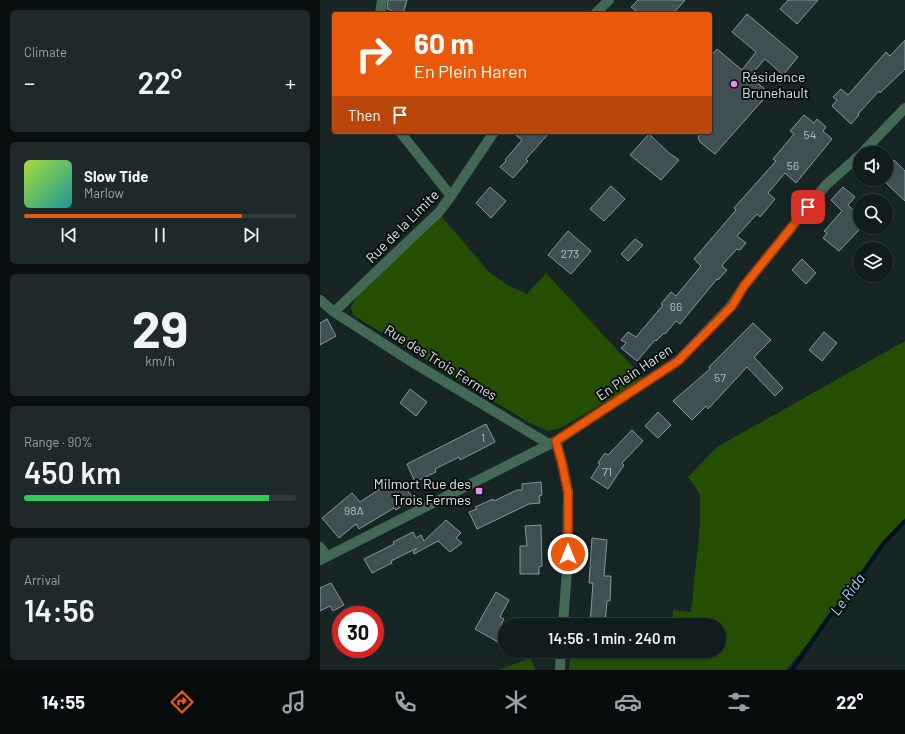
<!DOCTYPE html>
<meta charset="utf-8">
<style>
body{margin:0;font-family:Barlow,sans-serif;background:#1e2929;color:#f1f3f6;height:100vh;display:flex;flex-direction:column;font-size:15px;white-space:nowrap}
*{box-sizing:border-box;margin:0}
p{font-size:13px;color:#9ca1a3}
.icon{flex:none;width:22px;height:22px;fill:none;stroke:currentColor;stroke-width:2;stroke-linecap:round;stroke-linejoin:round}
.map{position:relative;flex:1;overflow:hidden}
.sheet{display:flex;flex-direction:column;gap:10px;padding:10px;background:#090f0f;width:320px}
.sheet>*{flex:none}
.banner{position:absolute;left:12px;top:12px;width:380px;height:122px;border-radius:4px;box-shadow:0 1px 3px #0004,0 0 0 1px #303a3b;background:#ea580c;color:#fff;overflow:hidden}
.controls{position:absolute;left:533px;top:146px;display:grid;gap:8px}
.controls a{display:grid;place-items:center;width:40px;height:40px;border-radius:50%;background:#111c1c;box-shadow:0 1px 3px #0004,0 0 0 1px #303a3b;font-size:20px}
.speed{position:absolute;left:12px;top:606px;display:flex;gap:8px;font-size:20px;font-weight:700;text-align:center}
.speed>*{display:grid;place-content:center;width:52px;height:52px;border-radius:50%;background:#111c1c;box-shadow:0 1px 3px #0004,0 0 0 1px #303a3b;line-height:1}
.speed .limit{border:6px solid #d22;background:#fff;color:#111}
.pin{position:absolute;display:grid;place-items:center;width:34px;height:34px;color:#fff;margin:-17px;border-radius:8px;box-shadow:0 2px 6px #0006}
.me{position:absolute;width:44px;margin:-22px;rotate:0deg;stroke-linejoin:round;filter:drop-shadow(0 0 3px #0008)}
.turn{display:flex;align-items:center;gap:14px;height:84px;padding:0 16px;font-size:18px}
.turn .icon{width:52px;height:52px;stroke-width:2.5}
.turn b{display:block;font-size:28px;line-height:34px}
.then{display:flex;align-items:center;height:38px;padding:0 16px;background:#0003;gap:8px;font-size:15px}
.big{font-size:30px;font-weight:600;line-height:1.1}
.sheet .widget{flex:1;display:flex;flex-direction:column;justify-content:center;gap:6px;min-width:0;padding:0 14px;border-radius:6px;background:#1e2929}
.sheet .dial{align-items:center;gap:0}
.dial b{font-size:52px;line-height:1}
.song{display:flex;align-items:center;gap:12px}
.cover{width:48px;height:48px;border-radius:6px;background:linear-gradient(135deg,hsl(80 70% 55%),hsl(180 70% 35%))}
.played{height:4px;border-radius:2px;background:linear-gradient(90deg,#ea580c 80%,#303a3b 80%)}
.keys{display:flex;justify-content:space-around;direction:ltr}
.heat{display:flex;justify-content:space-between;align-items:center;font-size:22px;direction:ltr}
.charge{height:6px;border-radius:3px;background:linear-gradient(90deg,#34c759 90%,#303a3b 0)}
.trip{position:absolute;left:178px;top:618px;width:228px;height:40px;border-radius:20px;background:#111c1c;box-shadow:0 1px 3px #0004,0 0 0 1px #303a3b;font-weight:600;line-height:40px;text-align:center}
.tabs{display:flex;height:64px;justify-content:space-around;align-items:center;background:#070b0b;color:#9ca1a3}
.tabs .icon{width:28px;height:28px}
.tabs .selected{color:#ea580c}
.tabs b{font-size:18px;color:#f1f3f6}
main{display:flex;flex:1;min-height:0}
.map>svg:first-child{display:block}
.green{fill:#264e03}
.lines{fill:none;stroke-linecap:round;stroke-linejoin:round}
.stream{stroke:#012;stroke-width:4}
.building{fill:#404f53;stroke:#86979b}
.minor{stroke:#436956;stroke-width:10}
.route-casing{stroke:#983908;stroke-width:10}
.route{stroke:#ea580c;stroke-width:7}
.poi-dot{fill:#f18af4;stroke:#070d0d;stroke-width:1.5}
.labels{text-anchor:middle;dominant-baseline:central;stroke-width:4;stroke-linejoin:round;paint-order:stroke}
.number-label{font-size:12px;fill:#b4bfbf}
.poi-label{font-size:14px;fill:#dbe4e3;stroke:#070d0d;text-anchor:start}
.street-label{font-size:14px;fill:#dbe4e3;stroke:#070d0d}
.water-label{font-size:15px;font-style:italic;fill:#add2f1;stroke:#070d0d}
</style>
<main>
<section class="sheet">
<div class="widget"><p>Climate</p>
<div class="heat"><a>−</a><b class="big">22°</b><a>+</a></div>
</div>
<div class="widget">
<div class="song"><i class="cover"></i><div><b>Slow Tide</b><p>Marlow</p></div></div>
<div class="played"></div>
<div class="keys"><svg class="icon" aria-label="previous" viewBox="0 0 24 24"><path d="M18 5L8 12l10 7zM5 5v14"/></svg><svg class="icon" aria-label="pause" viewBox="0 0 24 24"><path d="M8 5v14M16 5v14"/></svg><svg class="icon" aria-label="next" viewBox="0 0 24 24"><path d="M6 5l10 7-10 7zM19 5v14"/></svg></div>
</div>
<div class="widget dial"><b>29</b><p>km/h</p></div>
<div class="widget"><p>Range · 90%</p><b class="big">450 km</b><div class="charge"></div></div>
<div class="widget"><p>Arrival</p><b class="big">14:56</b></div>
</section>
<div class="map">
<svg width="585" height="670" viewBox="0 0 585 670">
<rect width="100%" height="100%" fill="#172625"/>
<path class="green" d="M 121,216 L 169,272 L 186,284 L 207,294 L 226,273 L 324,379 L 241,428 L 228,431 L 208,422 L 33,315 L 31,308 L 36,298 Z
M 585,341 L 585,521 L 563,544 L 527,595 L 466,670 L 249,670 L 250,651 L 399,651 L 399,625 L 352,625 L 353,610 L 371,612 L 380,526 L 380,494 L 368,477 L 397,447 Z
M 210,658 L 216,670 L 179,670 Z"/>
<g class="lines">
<path class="stream" d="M 472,670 L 509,617 L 527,595 L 563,544 L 585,521"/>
</g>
<path class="building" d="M 68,0 L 87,0 L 83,14 L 70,14 L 71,10 L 67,9 Z
M 318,0 L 365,0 L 353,14 L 320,14 L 311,7 Z
M 468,0 L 498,0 L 477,24 L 460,9 Z
M 427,14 L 478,57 L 463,75 L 445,59 L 430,76 L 449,93 L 395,154 L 380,142 L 378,137 L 382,132 L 390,132 L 390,57 L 397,49 L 422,70 L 436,52 L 412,32 Z
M 585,40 L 585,69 L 560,93 L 559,91 L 538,114 L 539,115 L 531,124 L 512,106 L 517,100 L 513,97 L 521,89 L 528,95 L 566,52 L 570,56 Z
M 484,115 L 494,123 L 497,119 L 506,127 L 503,131 L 512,139 L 476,183 L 465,173 L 448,193 L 455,199 L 440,217 L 437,214 L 417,236 L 426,243 L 420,250 L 417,249 L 403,264 L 402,266 L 407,270 L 398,280 L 397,279 L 360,324 L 356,321 L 345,334 L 344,333 L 336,341 L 335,340 L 317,361 L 301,348 L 306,343 L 301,340 L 308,332 L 316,337 L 343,305 L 341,304 L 351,292 L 356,296 L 381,266 L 374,259 L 416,210 L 414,208 L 456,161 L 453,159 L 474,134 L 470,131 Z
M 192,132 L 230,132 L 206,159 L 208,161 L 193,178 L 180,167 L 186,161 L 185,160 L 202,140 Z
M 329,134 L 349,153 L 359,160 L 341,180 L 310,155 Z
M 574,160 L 585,171 L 585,201 L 566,183 L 566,168 Z
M 291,186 L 305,199 L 284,221 L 270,209 Z
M 170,187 L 186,201 L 171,218 L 156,203 Z
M 523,187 L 535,197 L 528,205 L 540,216 L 540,229 L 519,251 L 503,238 L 507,233 L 504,231 L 522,211 L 511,200 Z
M 248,231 L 271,251 L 251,274 L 228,255 Z
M 315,239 L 323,245 L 308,261 L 301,254 Z
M 482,259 L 496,273 L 486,284 L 472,270 Z
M 7,319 L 16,336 L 0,345 L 0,323 Z
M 433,323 L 451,340 L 434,357 L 463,388 L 455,396 L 427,367 L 388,409 L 386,406 L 372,420 L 353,401 L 390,369 L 389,367 Z
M 504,332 L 517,343 L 502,361 L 489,350 Z
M 90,389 L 107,402 L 96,416 L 80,403 Z
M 338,412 L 351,425 L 338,438 L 325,426 Z
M 166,424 L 175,442 L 140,460 L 139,457 L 115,469 L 116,472 L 95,482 L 87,464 Z
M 312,430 L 323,441 L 302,463 L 304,465 L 288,489 L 271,478 L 280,464 L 278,463 L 285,453 L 288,455 Z
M 72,481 L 78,489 L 83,486 L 94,498 L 76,510 L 74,508 L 39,529 L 36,524 L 19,538 L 2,518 L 32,493 L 40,502 Z
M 221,482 L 222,495 L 219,496 L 220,503 L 209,504 L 157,529 L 149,512 L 157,509 L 155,507 L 173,499 L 174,501 L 197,490 L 202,490 L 202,484 Z
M 126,520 L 141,533 L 136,538 L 142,543 L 130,552 L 118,541 L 94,554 L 93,552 L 97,548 L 71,561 L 72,563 L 52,573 L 44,559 L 74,544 L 73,542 L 93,532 L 96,538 L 101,535 L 104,541 Z
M 221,525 L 222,566 L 219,567 L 219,574 L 200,574 L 200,546 L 207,546 L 205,526 Z
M 272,538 L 287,540 L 284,576 L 291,576 L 290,601 L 287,601 L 285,625 L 270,625 L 273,583 L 269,583 Z
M 11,583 L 24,605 L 13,611 L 10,606 L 0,611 L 0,588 Z
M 176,592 L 189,600 L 180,617 L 184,619 L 181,625 L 185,626 L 185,646 L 155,629 Z"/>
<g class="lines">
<path class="minor" d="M 60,14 L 62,0
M 275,14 L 289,0
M 80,132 L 131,196
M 542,153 L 585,108
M 0,300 L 14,312 L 92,362 L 229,444
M 14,312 L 119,212 L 131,196 L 174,132
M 236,441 L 242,463 L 248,492 L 247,570 L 243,625
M 0,547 L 7,556
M 0,560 L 236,441 L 358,361 L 411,306 L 424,286 L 506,185 L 540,155
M 240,670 L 241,651"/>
</g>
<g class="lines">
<defs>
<path id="route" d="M 248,554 L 248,492 L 242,463 L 236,441 L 358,361 L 412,306 L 424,286 L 488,207"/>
</defs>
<use href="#route" class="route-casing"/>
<use href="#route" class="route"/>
</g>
<g class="poi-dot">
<circle cx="414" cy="84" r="4"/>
<rect x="155" y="487" width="8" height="8" rx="2"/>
</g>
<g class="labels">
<g class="number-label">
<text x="490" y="134">54</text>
<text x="473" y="165">56</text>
<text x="250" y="253">273</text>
<text x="356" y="306">66</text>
<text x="400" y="377">57</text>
<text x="163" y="437">1</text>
<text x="287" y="471">71</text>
<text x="34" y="510">98A</text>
</g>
<g class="poi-label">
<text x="422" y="76">Résidence<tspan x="422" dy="16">Brunehault</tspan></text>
<text x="151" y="483" text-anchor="end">Milmort Rue des<tspan x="151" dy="16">Trois Fermes</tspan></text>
</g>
<g class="street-label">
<text transform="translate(82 226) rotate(-45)">Rue de la Limite</text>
<text transform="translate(121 362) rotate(32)">Rue des Trois Fermes</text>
<text transform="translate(314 372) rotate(-34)">En Plein Haren</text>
</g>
<g class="water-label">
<text transform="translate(527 594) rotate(-54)">Le Rida</text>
</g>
</g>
</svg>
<div class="controls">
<a><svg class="icon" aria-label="sound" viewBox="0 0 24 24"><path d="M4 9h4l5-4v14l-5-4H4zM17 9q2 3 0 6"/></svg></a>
<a><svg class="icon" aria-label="search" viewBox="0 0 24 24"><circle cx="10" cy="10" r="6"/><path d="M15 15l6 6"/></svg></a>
<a><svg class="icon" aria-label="layers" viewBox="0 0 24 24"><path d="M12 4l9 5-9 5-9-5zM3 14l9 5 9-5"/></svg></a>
</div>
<div class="speed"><div class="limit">30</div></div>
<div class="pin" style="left:488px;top:207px;background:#d93025"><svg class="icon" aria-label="arrive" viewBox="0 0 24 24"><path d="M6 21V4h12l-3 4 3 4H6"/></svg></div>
<svg class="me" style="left:248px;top:554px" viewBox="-20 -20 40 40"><circle r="17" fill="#ea580c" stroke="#fff" stroke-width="3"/><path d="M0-11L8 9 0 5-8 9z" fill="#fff"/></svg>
<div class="trip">14:56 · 1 min · 240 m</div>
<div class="banner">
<div class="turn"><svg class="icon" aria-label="right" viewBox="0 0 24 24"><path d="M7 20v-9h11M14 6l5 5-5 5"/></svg><div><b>60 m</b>En Plein Haren</div></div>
<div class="then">Then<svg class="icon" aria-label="arrive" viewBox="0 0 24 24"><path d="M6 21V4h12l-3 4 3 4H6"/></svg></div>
</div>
</div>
</main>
<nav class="tabs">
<b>14:55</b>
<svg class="icon selected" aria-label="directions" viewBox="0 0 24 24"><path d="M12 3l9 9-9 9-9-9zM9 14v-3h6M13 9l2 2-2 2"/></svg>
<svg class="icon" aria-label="music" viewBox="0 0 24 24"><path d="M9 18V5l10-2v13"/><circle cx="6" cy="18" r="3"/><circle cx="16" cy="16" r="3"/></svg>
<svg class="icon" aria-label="phone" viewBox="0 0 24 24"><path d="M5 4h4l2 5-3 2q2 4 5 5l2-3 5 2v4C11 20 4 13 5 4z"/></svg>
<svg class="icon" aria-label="climate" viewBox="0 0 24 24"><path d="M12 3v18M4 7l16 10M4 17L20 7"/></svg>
<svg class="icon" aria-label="car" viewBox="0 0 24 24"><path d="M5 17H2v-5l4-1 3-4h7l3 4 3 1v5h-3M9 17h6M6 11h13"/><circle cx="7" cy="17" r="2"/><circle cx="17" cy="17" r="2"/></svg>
<svg class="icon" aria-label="filters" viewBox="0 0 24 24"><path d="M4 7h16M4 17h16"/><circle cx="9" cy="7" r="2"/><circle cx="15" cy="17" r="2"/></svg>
<b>22°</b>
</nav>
